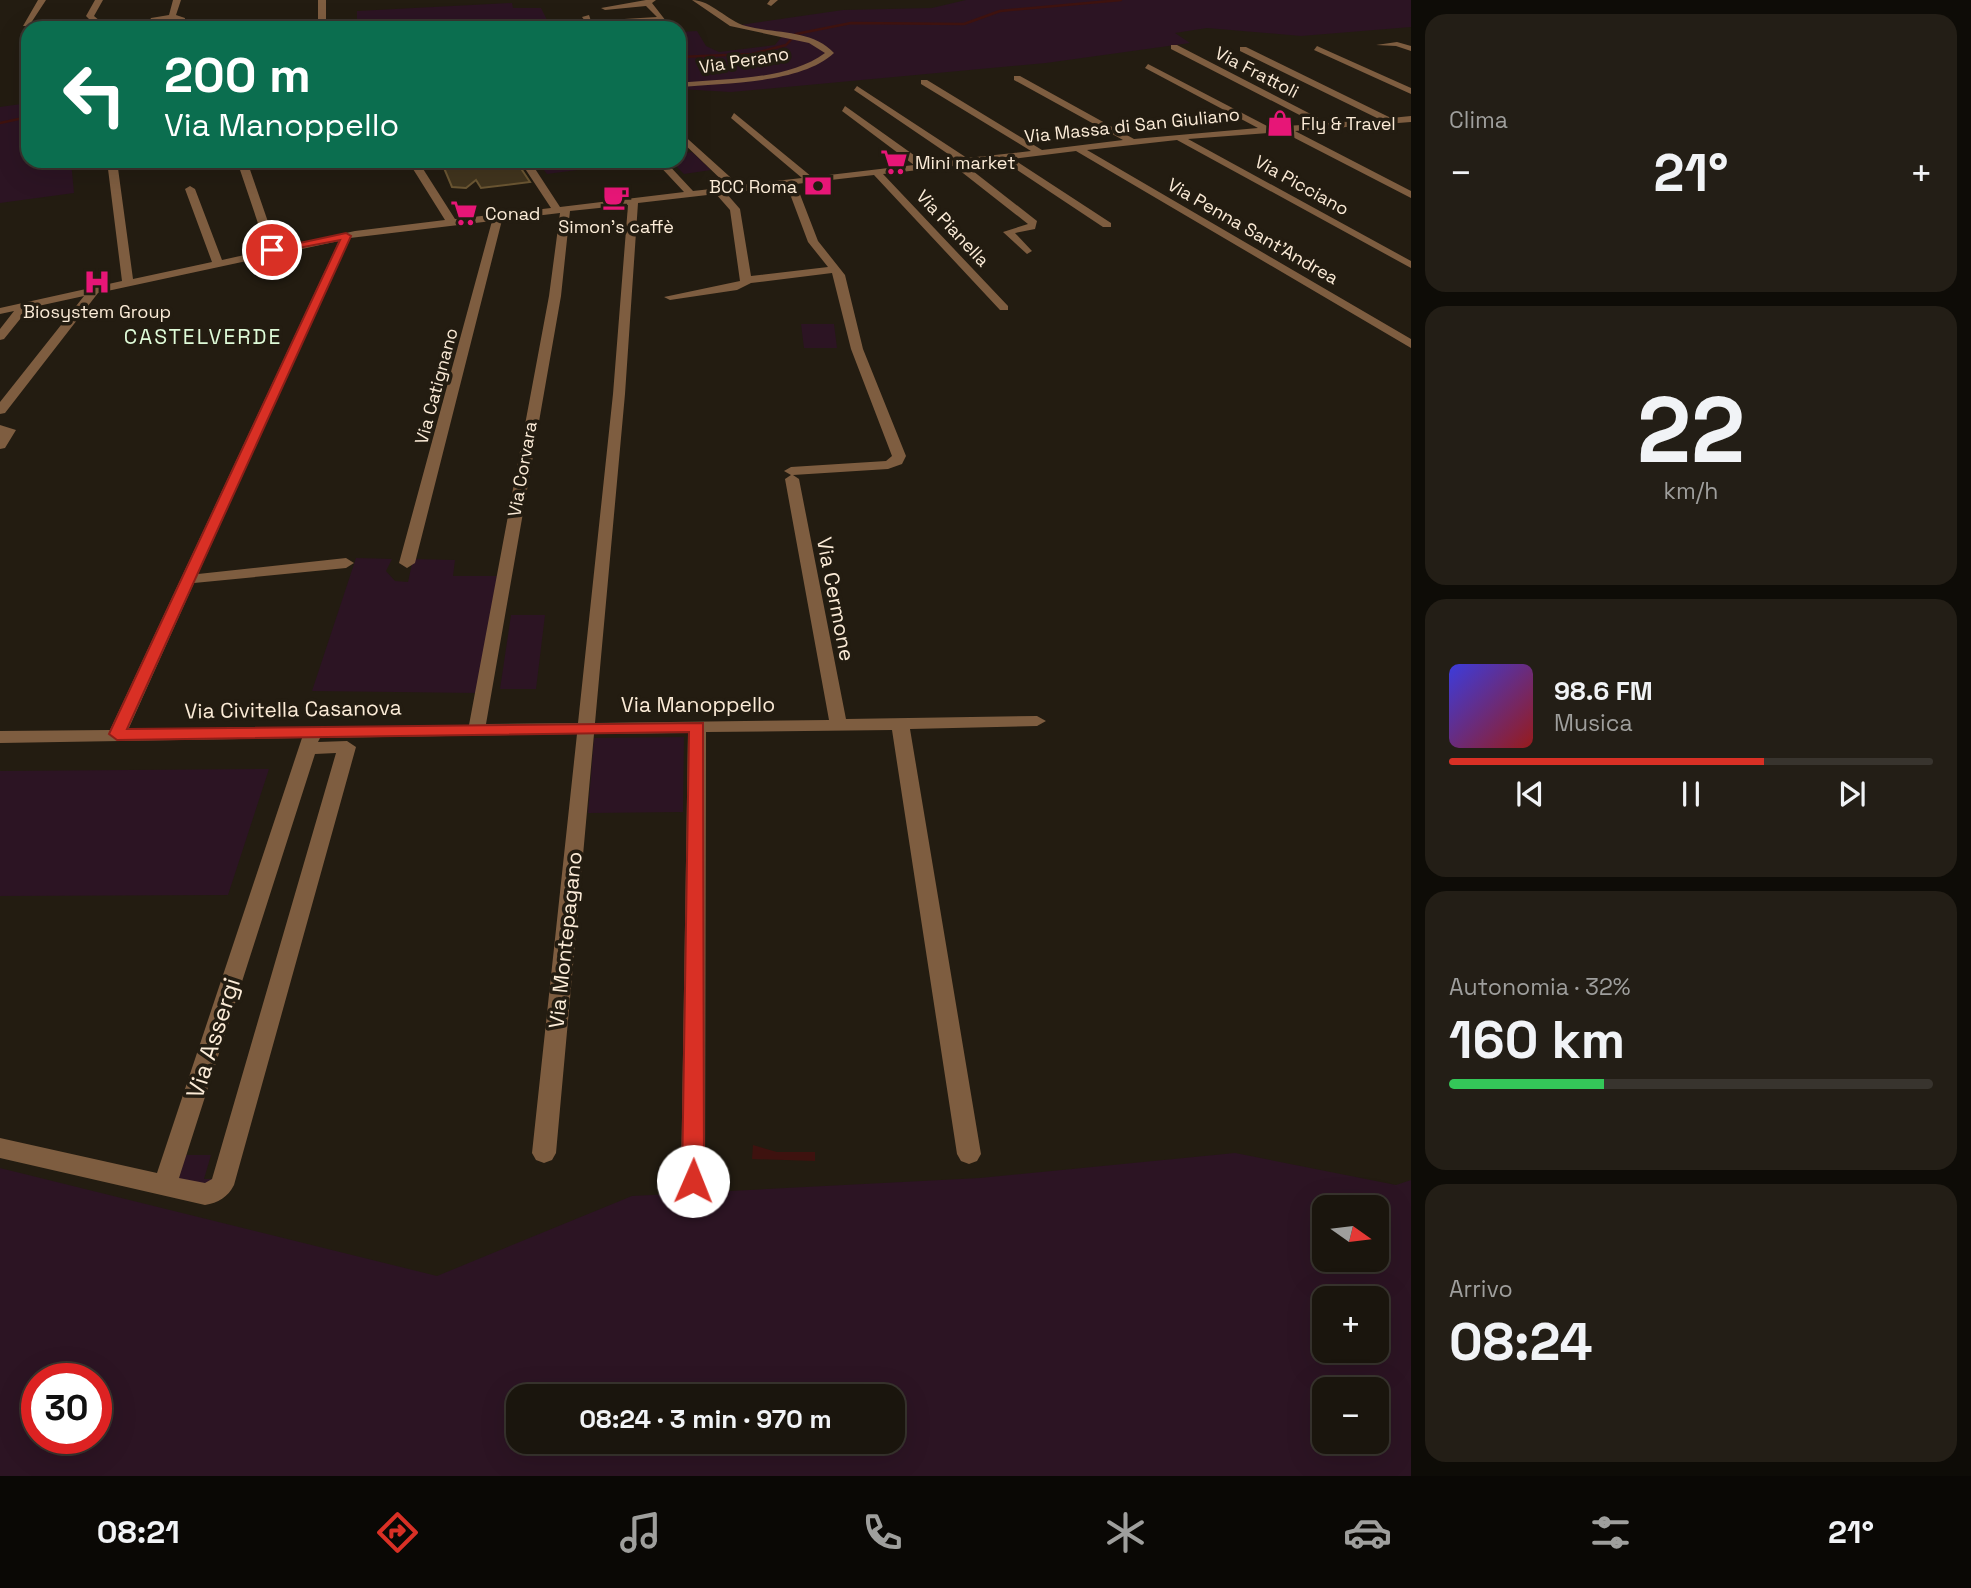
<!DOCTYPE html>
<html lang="it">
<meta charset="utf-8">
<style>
body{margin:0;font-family:"Space Grotesk",sans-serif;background:#231e16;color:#f1f3f6;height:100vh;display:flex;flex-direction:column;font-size:26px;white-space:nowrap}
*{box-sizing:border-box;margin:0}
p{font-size:23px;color:#9f9f9d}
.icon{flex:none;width:38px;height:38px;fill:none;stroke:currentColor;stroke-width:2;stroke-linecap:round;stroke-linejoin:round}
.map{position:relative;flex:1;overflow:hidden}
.side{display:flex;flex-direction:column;gap:14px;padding:14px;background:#0e0c07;width:560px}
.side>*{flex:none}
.banner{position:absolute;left:21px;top:21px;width:665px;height:147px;border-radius:21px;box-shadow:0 7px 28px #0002,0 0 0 2px #38342e;background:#0b6e4f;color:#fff;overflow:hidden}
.needle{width:46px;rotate:104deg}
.tools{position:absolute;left:1312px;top:1195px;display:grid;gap:14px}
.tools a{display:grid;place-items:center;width:77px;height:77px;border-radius:14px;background:#1a150d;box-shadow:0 7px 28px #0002,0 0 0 2px #38342e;font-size:35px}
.speed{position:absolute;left:21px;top:1363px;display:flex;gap:14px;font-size:35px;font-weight:700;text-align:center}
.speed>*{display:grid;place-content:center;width:91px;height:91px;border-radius:50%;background:#1a150d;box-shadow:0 7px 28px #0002,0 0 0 2px #38342e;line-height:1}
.speed .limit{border:10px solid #d22;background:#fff;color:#111}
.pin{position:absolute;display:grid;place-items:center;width:60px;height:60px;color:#fff;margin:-30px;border:4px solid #fff;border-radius:50%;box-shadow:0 2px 7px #0007}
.me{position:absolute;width:77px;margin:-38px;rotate:1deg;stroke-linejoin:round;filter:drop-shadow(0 0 5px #0008)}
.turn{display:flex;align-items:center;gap:24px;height:147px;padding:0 28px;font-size:32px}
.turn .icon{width:91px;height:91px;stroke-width:2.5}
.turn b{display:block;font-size:49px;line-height:60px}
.big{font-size:52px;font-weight:800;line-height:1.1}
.side .widget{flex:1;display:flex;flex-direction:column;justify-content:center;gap:10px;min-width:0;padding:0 24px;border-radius:21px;background:#231e16}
.side .dial{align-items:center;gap:0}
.dial b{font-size:91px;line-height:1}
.song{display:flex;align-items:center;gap:21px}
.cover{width:84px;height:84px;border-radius:10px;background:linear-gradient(135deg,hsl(240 70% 55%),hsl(0 70% 35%))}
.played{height:7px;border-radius:4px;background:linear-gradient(90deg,#d93025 65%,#38342e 65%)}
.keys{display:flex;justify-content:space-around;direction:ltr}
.heat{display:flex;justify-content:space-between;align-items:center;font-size:38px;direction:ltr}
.charge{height:10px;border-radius:5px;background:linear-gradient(90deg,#34c759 32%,#38342e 0)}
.trip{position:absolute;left:506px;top:1384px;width:399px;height:70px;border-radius:21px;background:#1a150d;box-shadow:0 7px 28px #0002,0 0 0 2px #38342e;font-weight:800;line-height:70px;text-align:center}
.dock{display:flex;height:112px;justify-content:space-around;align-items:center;background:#0a0805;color:#9f9f9d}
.dock .icon{width:49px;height:49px}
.dock .current{color:#d93025}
.dock b{font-size:32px;color:#f1f3f6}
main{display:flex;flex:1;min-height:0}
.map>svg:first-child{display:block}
.green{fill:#2c1423;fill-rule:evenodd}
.water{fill:#3e120f}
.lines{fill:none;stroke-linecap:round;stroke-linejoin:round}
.stream{stroke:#3e120f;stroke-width:2.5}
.building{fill:#42351e;stroke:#6c5733;stroke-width:2}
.minor{fill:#7e5d40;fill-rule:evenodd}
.route{fill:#d93025;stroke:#8d1f18;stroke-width:2}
.labels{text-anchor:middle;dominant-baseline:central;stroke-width:7;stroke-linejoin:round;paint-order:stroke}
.far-street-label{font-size:18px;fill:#fbebd7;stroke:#231c11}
.far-poi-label{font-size:18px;fill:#fbebd7;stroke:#231c11;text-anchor:start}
.far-quarter-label{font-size:21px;letter-spacing:2px;fill:#dffbd8;stroke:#231c11}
.street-label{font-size:21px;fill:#fbebd7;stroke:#231c11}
.near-street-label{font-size:24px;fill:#fbebd7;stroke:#231c11}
</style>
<main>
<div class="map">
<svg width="1411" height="1476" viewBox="0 0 1411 1476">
<rect width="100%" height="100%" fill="#231c11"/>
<path class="green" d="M 966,0 L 1411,0 L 1411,27 L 1301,36 L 1207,28 L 1175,33 L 1190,43 L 1046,63 L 731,92 L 679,89 L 679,32 L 697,31 L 706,46 L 719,52 L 775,45 L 783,35 L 740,25 L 843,10 L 932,8 Z
M 512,3 L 513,8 L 541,8 L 551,28 L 287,28 L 357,21 L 357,11 Z
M 28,103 L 28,161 L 71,161 L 74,193 L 0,203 L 0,107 Z
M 692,152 L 711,170 L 684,174 L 671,161 L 679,161 L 679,154 Z
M 537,161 L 611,161 L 615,165 L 547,174 Z
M 801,324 L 834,324 L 837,348 L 804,348 Z
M 356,558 L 392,559 L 386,571 L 395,581 L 408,582 L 413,559 L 455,560 L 453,576 L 497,576 L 477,693 L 312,691 Z
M 511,615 L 545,615 L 536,689 L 500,689 Z
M 684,737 L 683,812 L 588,813 L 594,738 Z
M 269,769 L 228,895 L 0,896 L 0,771 Z
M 1235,1153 L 1396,1185 L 1411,1180 L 1411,1476 L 0,1476 L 0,1168 L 437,1276 L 632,1196 L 980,1178 ZM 1325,1208 L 1377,1208 L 1377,1260 L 1325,1260 ZM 1325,1298 L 1377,1298 L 1377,1351 L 1325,1351 ZM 37,1379 L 96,1379 L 96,1438 L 37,1438 ZM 1325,1390 L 1377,1390 L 1377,1442 L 1325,1442 ZM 518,1396 L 892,1396 L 892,1442 L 518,1442 Z
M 186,1155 L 211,1155 L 204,1179 L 213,1179 L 210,1192 L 178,1181 Z"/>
<path class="water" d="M 753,1145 L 777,1152 L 815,1152 L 815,1161 L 752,1159 Z"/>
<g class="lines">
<path class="stream" d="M 679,57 L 752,54 L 786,45 L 796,34 L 851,23 L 964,24 L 1000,11 L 1121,0
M 0,123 L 28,117"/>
</g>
<path class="building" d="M 463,161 L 516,161 L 530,182 L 481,188 L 476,180 L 466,188 L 452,187 L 444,168 Z"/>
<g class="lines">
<path class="minor" d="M 38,0 L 46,0 L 29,26 L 23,26 Z
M 95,0 L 103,0 L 94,16 L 100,21 L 99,28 L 91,28 L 92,22 L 86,16 Z
M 173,0 L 181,0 L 176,15 L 185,18 L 184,28 L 176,28 L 177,20 L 157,22 L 154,28 L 146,28 L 151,18 L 169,15 Z
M 318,0 L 326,0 L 326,23 L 322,25 L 318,23 Z
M 646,0 L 656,0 L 652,3 L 666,21 L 588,25 L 582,17 L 589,15 L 591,21 L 657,17 L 646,6 L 605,10 L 601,8 Z
M 692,0 C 711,0 727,21 746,26 C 775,34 812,29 834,53 C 801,84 723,83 679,87 L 679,83 C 725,78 787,81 825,53 L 809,43 L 730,26 Z
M 770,0 L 778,0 L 771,6 L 767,4 Z
M 1397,42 L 1411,46 L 1411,51 L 1396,46 L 1376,45 Z
M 1171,45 L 1177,45 L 1328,123 L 1379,119 L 1240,51 L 1240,47 L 1246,47 L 1391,118 L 1411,116 L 1411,122 L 1295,131 L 1411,191 L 1411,198 L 1283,132 L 1188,139 L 1411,261 L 1411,268 L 1177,140 L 1087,150 L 1411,339 L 1411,348 L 1076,151 L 1013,159 L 1111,223 L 1111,227 L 1103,227 L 1002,160 L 964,164 L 1037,221 L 1035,229 L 1015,233 L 1032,251 L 1027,254 L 1003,232 L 1028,224 L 954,166 L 883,174 L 1008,306 L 1008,310 L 1000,310 L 874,175 L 796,184 L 818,241 L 845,275 L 863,349 L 906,456 L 902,464 L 888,469 L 793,475 L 799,479 L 846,719 L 1037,716 L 1046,721 L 1037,726 L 910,729 L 981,1154 L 977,1161 L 969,1164 L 961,1161 L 957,1154 L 892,730 L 706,732 L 705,1181 L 701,1188 L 693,1191 L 685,1188 L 681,1181 L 688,733 L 594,734 L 556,1153 L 552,1160 L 544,1163 L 536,1160 L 532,1153 L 577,734 L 320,738 L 318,742 L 347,741 L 356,747 L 234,1185 C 228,1197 218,1203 205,1205 L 0,1158 L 0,1138 L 157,1173 L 302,738 L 0,743 L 0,731 L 110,730 L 339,241 L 98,293 L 5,413 L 0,414 L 0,402 L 84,296 L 29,308 L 4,339 L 0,340 L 0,329 L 14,311 L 0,314 L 0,308 L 122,281 L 107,161 L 117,161 L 133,279 L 212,262 L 185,189 L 190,186 L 195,189 L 222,260 L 267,250 L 237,161 L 247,161 L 277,248 L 355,231 L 445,220 L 408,161 L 418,161 L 455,219 L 551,208 L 520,161 L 530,161 L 560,207 L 684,192 L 655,161 L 665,161 L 693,191 L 729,187 L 679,139 L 679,131 L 739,185 L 802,178 L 731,118 L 734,113 L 812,177 L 914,165 L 842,111 L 845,106 L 925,163 L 957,160 L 854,90 L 857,86 L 967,158 L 1031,151 L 921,84 L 921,80 L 927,80 L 1042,150 L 1123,140 L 1014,80 L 1014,76 L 1020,76 L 1134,139 L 1258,128 L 1145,68 L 1148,64 L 1269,127 L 1317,124 L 1171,49 ZM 787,186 L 808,242 L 828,267 L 751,276 L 740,209 L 726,193 ZM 716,194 L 730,210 L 740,281 L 664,297 L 670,300 L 737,290 L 751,283 L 832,273 L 851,349 L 892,456 L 886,461 L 791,467 L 784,471 L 791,475 L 785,479 L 829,720 L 595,723 L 625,394 L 638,203 ZM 628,205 L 613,394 L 578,723 L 486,724 L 561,296 L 570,211 ZM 560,213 L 549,296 L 469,725 L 128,730 L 194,583 L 346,568 L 354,563 L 346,558 L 198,574 L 350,238 L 492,221 L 399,563 L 407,568 L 415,563 L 502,220 ZM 336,753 L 212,1179 L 205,1183 L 179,1178 L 315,754 Z
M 1317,46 L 1411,88 L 1411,94 L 1314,50 Z
M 0,425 L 16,430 L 5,448 L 0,449 Z"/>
</g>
<path class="route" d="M 346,233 L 351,236 L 127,729 L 703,723 L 704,1181 L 701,1188 L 693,1190 L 685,1188 L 682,1181 L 689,732 L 117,740 L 109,734 L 340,240 L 272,253 L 267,250 Z"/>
<defs>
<symbol id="shop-bare" viewBox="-9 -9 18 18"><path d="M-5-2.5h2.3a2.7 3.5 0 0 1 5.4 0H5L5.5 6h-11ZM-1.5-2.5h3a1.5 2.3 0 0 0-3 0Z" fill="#e71677" stroke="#231c11" stroke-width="2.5" paint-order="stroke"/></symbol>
<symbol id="supermarket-bare" viewBox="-9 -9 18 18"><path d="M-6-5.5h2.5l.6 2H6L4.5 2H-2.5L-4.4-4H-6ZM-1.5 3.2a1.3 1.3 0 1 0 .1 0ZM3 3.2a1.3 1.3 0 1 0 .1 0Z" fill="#e71677" stroke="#231c11" stroke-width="2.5" paint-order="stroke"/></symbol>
<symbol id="bank-bare" viewBox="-9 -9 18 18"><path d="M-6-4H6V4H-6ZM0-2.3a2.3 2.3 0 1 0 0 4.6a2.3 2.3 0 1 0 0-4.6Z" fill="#e71677" stroke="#231c11" stroke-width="2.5" paint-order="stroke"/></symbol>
<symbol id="cafe-bare" viewBox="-9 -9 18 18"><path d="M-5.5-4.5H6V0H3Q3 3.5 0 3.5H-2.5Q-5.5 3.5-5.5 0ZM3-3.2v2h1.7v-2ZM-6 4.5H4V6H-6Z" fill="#e71677" stroke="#231c11" stroke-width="2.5" paint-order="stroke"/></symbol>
<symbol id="hospital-bare" viewBox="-9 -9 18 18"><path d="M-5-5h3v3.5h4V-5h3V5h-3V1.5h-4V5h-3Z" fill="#e71677" stroke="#231c11" stroke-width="2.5" paint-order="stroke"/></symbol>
</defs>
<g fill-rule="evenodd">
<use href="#shop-bare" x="1261" y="104" width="38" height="38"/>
<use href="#supermarket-bare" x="875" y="143" width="38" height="38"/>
<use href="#bank-bare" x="799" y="167" width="38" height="38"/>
<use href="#cafe-bare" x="597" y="178" width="38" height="38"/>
<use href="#supermarket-bare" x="445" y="194" width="38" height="38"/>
<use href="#hospital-bare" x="78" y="263" width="38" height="38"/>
</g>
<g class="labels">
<g class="far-street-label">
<text transform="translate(744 60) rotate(-9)">Via Perano</text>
<text transform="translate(1257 72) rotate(27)">Via Frattoli</text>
<text transform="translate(1132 125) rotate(-6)">Via Massa di San Giuliano</text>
<text transform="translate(1302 185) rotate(29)">Via Picciano</text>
<text transform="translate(953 228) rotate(47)">Via Pianella</text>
<text transform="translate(1253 231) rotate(30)">Via Penna Sant'Andrea</text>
<text transform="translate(436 386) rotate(-75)">Via Catignano</text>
<text transform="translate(522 469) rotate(-80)">Via Corvara</text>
</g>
<g class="far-poi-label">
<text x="1301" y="123">Fly &amp; Travel</text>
<text x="915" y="162">Mini market</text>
<text x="797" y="186" text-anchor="end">BCC Roma</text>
<text x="485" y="213">Conad</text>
<text x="616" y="226" text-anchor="middle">Simon's caffè</text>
<text x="97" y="311" text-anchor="middle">Biosystem Group</text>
</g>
<g class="far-quarter-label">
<text x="203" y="336">CASTELVERDE</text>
</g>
<g class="street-label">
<text transform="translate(836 599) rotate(79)">Via Cermone</text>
<text x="698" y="704">Via Manoppello</text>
<text transform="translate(293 709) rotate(-1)">Via Civitella Casanova</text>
<text transform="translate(565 940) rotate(-84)">Via Montepagano</text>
</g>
<g class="near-street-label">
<text transform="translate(213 1038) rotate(-72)">Via Assergi</text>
</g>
</g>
</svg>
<div class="tools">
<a><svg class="needle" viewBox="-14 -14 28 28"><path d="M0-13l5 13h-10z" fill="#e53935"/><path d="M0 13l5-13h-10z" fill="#9f9f9d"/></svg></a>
<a>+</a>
<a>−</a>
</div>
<div class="speed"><div class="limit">30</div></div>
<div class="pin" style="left:272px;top:250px;background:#d93025"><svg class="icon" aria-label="arrive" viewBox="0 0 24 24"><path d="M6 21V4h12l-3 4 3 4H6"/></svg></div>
<svg class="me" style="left:693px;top:1181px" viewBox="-20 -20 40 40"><circle r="19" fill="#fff"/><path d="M0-13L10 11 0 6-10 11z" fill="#d93025"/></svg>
<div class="trip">08:24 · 3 min · 970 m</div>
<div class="banner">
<div class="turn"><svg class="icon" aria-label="left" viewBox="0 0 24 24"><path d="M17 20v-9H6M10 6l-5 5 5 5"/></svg><div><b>200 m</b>Via Manoppello</div></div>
</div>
</div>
<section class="side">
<div class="widget"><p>Clima</p>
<div class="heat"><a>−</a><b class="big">21°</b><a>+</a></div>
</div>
<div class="widget dial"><b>22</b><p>km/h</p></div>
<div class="widget">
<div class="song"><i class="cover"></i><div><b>98.6 FM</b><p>Musica</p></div></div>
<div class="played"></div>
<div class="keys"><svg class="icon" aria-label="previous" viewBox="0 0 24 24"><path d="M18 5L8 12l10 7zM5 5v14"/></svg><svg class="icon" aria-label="pause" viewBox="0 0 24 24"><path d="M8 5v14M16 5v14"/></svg><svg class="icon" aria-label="next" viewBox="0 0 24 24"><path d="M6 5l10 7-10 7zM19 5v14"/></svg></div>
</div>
<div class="widget"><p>Autonomia · 32%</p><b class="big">160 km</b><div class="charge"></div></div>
<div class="widget"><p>Arrivo</p><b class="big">08:24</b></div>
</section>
</main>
<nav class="dock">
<b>08:21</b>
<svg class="icon current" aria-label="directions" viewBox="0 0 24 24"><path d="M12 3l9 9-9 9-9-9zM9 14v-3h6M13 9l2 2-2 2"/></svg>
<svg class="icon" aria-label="music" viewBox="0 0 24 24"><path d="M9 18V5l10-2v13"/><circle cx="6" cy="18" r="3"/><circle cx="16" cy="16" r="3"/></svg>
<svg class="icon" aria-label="phone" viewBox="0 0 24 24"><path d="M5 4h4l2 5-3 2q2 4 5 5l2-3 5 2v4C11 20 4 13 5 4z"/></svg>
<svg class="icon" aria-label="climate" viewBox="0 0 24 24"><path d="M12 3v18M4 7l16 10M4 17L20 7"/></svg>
<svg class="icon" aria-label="car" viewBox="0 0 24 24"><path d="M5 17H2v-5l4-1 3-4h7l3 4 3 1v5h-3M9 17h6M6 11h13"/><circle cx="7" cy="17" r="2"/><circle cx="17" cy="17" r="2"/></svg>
<svg class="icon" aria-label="filters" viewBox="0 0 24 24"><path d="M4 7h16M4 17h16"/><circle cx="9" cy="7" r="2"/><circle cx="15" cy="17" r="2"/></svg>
<b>21°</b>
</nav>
